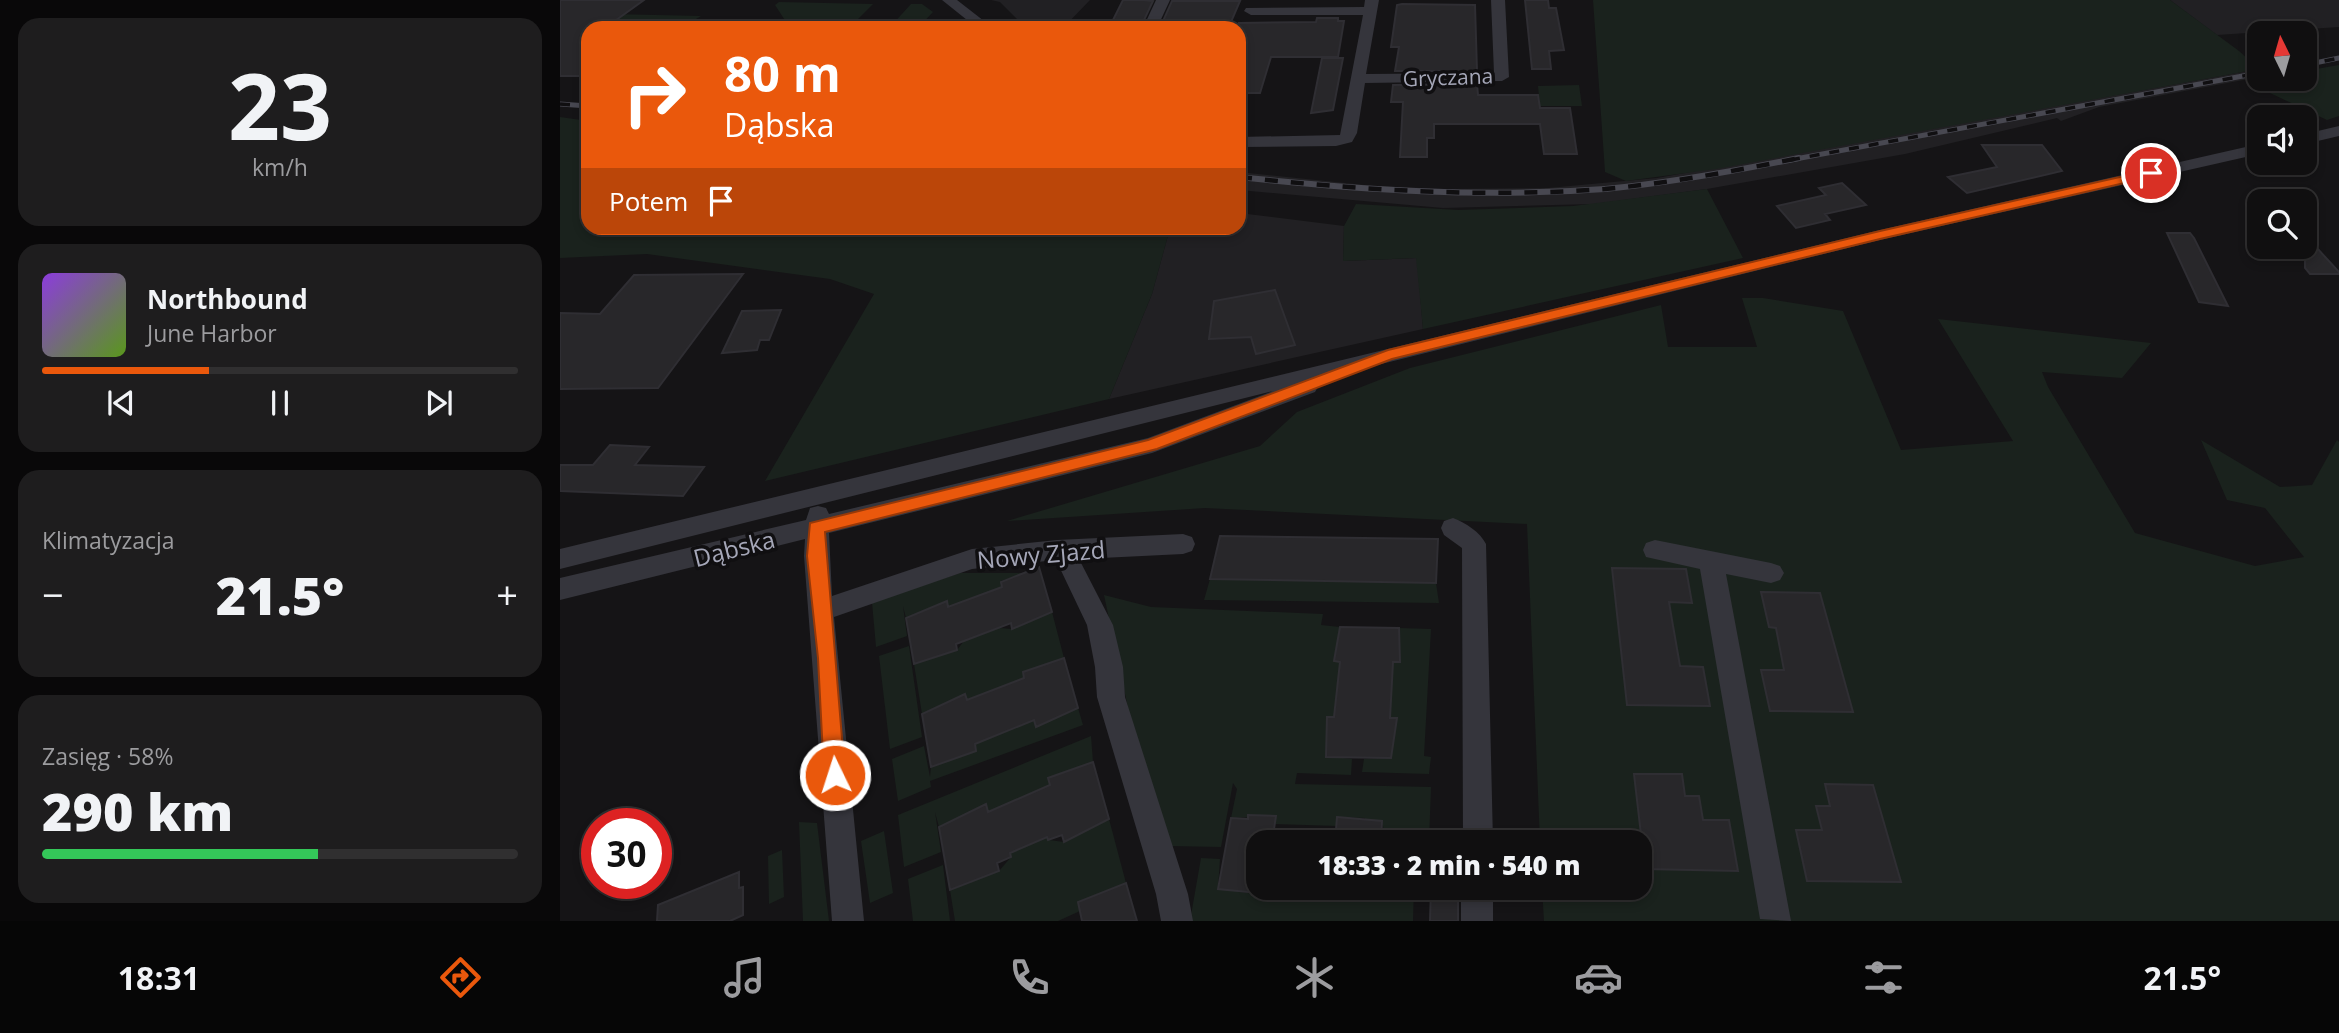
<!DOCTYPE html>
<html lang="pl">
<meta charset="utf-8">
<style>
body{margin:0;font-family:"Open Sans",sans-serif;background:#1e1d1e;color:#f1f3f6;height:100vh;display:flex;flex-direction:column;font-size:26px;white-space:nowrap}
*{box-sizing:border-box;margin:0}
p{font-size:23px;color:#9c9c9f}
.icon{flex:none;width:38px;height:38px;fill:none;stroke:currentColor;stroke-width:2;stroke-linecap:round;stroke-linejoin:round}
.map{position:relative;flex:1;overflow:hidden}
.sheet{display:flex;flex-direction:column;gap:18px;padding:18px;background:#090809;width:560px}
.sheet>*{flex:none}
.guide{position:absolute;left:21px;top:21px;width:665px;height:214px;border-radius:21px;box-shadow:0 4px 10px #0003,0 0 0 2px #302f30;background:#ea580c;color:#fff;overflow:hidden}
.needle{width:46px;rotate:355deg}
.fabs{position:absolute;left:1687px;top:21px;display:grid;gap:14px}
.fabs a{display:grid;place-items:center;width:70px;height:70px;border-radius:14px;background:#100f10;box-shadow:0 4px 10px #0003,0 0 0 2px #302f30;font-size:35px}
.speed{position:absolute;left:21px;top:808px;display:flex;gap:14px;font-size:35px;font-weight:700;text-align:center}
.speed>*{display:grid;place-content:center;width:91px;height:91px;border-radius:50%;background:#100f10;box-shadow:0 4px 10px #0003,0 0 0 2px #302f30;line-height:1}
.speed .limit{border:10px solid #d22;background:#fff;color:#111}
.pin{position:absolute;display:grid;place-items:center;width:60px;height:60px;color:#fff;margin:-30px;border:4px solid #fff;border-radius:50%;box-shadow:0 2px 7px #0007}
.me{position:absolute;width:77px;margin:-38px;rotate:356deg;stroke-linejoin:round;filter:drop-shadow(0 0 5px #0008)}
.turn{display:flex;align-items:center;gap:24px;height:147px;padding:0 28px;font-size:32px}
.turn .icon{width:91px;height:91px;stroke-width:2.5}
.turn b{display:block;font-size:49px;line-height:60px}
.then{display:flex;align-items:center;height:66px;padding:0 28px;background:#0003;gap:14px;font-size:26px}
.big{font-size:52px;font-weight:800;line-height:1.1}
.sheet .tile{flex:1;display:flex;flex-direction:column;justify-content:center;gap:10px;min-width:0;padding:0 24px;border-radius:21px;background:#1e1d1e}
.sheet .dial{align-items:center;gap:0}
.dial b{font-size:91px;line-height:1}
.song{display:flex;align-items:center;gap:21px}
.cover{width:84px;height:84px;border-radius:10px;background:linear-gradient(135deg,hsl(270 70% 55%),hsl(90 70% 35%))}
.played{height:7px;border-radius:4px;background:linear-gradient(90deg,#ea580c 35%,#302f30 35%)}
.keys{display:flex;justify-content:space-around;direction:ltr}
.heat{display:flex;justify-content:space-between;align-items:center;font-size:38px;direction:ltr}
.charge{height:10px;border-radius:5px;background:linear-gradient(90deg,#34c759 58%,#302f30 0)}
.trip{position:absolute;left:686px;top:830px;width:406px;height:70px;border-radius:21px;background:#100f10;box-shadow:0 4px 10px #0003,0 0 0 2px #302f30;font-weight:800;line-height:70px;text-align:center}
.dock{display:flex;height:112px;justify-content:space-around;align-items:center;background:#060606;color:#9c9c9f}
.dock .icon{width:49px;height:49px}
.dock .on{color:#ea580c}
.dock b{font-size:32px;color:#f1f3f6}
main{display:flex;flex:1;min-height:0}
.map>svg:first-child{display:block}
.built{fill:#212023}
.green{fill:#1a221d}
.building{fill:#28272a;stroke:#2f2e33;stroke-width:2}
.lines{fill:none;stroke-linecap:round;stroke-linejoin:round}
.minor{fill:#35353c;fill-rule:evenodd}
.rail-far1-casing{stroke:#484851;stroke-width:5}
.rail-casing{stroke:#484851;stroke-width:6}
.rail-far1{stroke:#100f11;stroke-width:3.5;stroke-dasharray:10;stroke-linecap:butt}
.rail{stroke:#100f11;stroke-width:4.5;stroke-dasharray:13;stroke-linecap:butt}
.route{fill:#ea580c;stroke:#983908;stroke-width:2}
.labels{text-anchor:middle;dominant-baseline:central;stroke-width:7;stroke-linejoin:round;paint-order:stroke}
.far-street-label{font-size:21px;fill:#a5a7b8;stroke:#100f11}
.street-label{font-size:24px;fill:#a5a7b8;stroke:#100f11}
</style>
<main>
<section class="sheet">
<div class="tile dial"><b>23</b><p>km/h</p></div>
<div class="tile">
<div class="song"><i class="cover"></i><div><b>Northbound</b><p>June Harbor</p></div></div>
<div class="played"></div>
<div class="keys"><svg class="icon" aria-label="previous" viewBox="0 0 24 24"><path d="M18 5L8 12l10 7zM5 5v14"/></svg><svg class="icon" aria-label="pause" viewBox="0 0 24 24"><path d="M8 5v14M16 5v14"/></svg><svg class="icon" aria-label="next" viewBox="0 0 24 24"><path d="M6 5l10 7-10 7zM19 5v14"/></svg></div>
</div>
<div class="tile"><p>Klimatyzacja</p>
<div class="heat"><a>−</a><b class="big">21.5°</b><a>+</a></div>
</div>
<div class="tile"><p>Zasięg · 58%</p><b class="big">290 km</b><div class="charge"></div></div>
</section>
<div class="map">
<svg width="1779" height="921" viewBox="0 0 1779 921">
<rect width="100%" height="100%" fill="#151416"/>
<path class="built" d="M 431,0 L 530,0 L 503,28 L 466,28 L 440,2 Z
M 1610,0 L 1779,0 L 1779,27 L 1657,35 Z
M 1699,69 L 1699,77 L 1539,107 L 1501,121 L 1497,118 L 1345,154 L 1147,189 L 1034,204 L 883,208 L 679,190 L 679,172 L 814,186 L 886,189 L 988,188 L 1097,178 Z
M 679,213 L 784,226 L 783,261 L 857,258 L 863,329 L 549,399 L 592,294 L 610,228 L 679,228 Z"/>
<path class="green" d="M 1033,0 L 1610,0 L 1679,51 L 1699,69 L 1156,169 L 1066,181 L 1045,172 Z
M 219,2 L 313,4 L 289,28 L 230,28 L 215,5 Z
M 351,4 L 362,4 L 373,12 L 359,27 L 331,26 Z
M 50,14 L 141,16 L 121,28 L 45,28 L 52,22 L 30,28 Z
M 1779,65 L 1779,116 L 1767,120 L 1693,85 L 1717,79 L 1745,79 L 1745,71 Z
M 1019,85 L 1022,106 L 980,106 L 978,86 Z
M 0,117 L 28,121 L 28,228 L 610,228 L 592,294 L 549,399 L 205,481 L 314,294 L 270,279 L 87,254 L 0,258 Z
M 1147,189 L 1183,258 L 863,329 L 856,258 L 783,261 L 784,226 L 796,204 L 898,210 L 1013,206 Z
M 1182,298 L 1203,298 L 1283,311 L 1341,450 L 1453,441 L 1378,319 L 1591,343 L 1562,378 L 1482,372 L 1488,387 L 1575,533 L 1695,566 L 1744,557 L 1705,508 L 1667,500 L 1641,440 L 1720,487 L 1752,485 L 1777,440 L 1779,442 L 1779,921 L 984,921 L 982,887 L 1080,887 L 1080,842 L 980,842 L 967,524 L 645,508 L 447,521 L 700,446 L 737,412 L 850,368 L 1101,305 L 1108,347 L 1197,347 Z
M 400,573 L 465,573 L 441,581 L 442,587 L 388,607 L 386,601 L 346,618 L 343,606 L 347,636 L 316,647 L 312,602 Z
M 650,579 L 876,583 L 879,603 L 644,600 Z
M 544,595 L 591,607 L 763,614 L 761,625 L 780,627 L 774,661 L 780,662 L 774,717 L 767,717 L 766,756 L 792,759 L 791,775 L 737,773 L 735,784 L 871,787 L 869,842 L 826,842 L 822,821 L 805,821 L 805,818 L 777,817 L 776,826 L 715,824 L 716,816 L 671,818 L 677,789 L 673,783 L 661,847 L 609,846 L 571,722 Z
M 492,612 L 504,658 L 463,672 L 464,678 L 407,700 L 405,694 L 362,714 L 354,664 L 397,650 L 407,637 L 439,625 L 440,628 L 452,629 Z
M 839,628 L 871,629 L 864,756 L 871,757 L 869,774 L 802,772 L 804,759 L 831,757 L 837,719 L 830,718 L 833,662 L 840,662 Z
M 349,646 L 362,737 L 330,749 L 319,656 Z
M 518,708 L 523,725 L 370,781 L 371,787 L 338,801 L 332,759 L 364,746 L 370,777 L 371,767 L 416,751 L 415,744 L 427,739 L 427,736 L 474,720 L 476,727 Z
M 531,736 L 533,762 L 488,778 L 490,785 L 428,812 L 426,804 L 379,827 L 375,812 L 381,852 L 344,867 L 338,815 Z
M 549,819 L 566,883 L 518,902 L 520,911 L 498,921 L 395,921 L 390,890 L 439,871 L 451,857 L 450,853 L 487,837 L 489,840 L 504,842 Z
M 239,822 L 257,823 L 269,921 L 243,921 Z
M 324,831 L 333,893 L 310,903 L 301,841 Z
M 222,850 L 224,897 L 209,904 L 208,856 Z
M 641,858 L 660,859 L 658,888 L 677,889 L 677,892 L 705,893 L 706,887 L 771,887 L 770,894 L 799,895 L 799,891 L 817,892 L 818,887 L 854,887 L 853,921 L 630,921 Z
M 383,865 L 390,921 L 353,921 L 348,879 Z"/>
<path class="building" d="M 0,0 L 84,0 L 45,28 L 28,28 L 28,76 L 0,76 Z
M 563,0 L 583,0 L 593,1 L 584,20 L 573,20 L 570,26 L 550,26 Z
M 965,0 L 988,0 L 989,8 L 996,8 L 1004,50 L 989,51 L 991,69 L 972,69 Z
M 612,1 L 680,1 L 671,22 L 603,21 Z
M 842,4 L 915,5 L 917,71 L 835,71 L 839,47 L 831,47 L 837,5 Z
M 757,18 L 778,18 L 778,21 L 784,21 L 778,57 L 711,57 L 700,93 L 679,93 L 679,23 L 756,22 Z
M 762,58 L 783,58 L 773,110 L 751,113 Z
M 917,84 L 918,95 L 978,95 L 980,108 L 1010,108 L 1017,154 L 984,154 L 980,124 L 874,124 L 874,138 L 867,138 L 867,157 L 840,157 L 843,102 L 831,102 L 833,85 Z
M 1422,145 L 1482,145 L 1502,171 L 1407,193 L 1388,177 L 1437,167 Z
M 1282,183 L 1306,205 L 1265,214 L 1270,220 L 1236,228 L 1217,206 L 1266,195 L 1259,188 Z
M 1607,233 L 1630,233 L 1634,238 L 1668,306 L 1639,302 Z
M 1745,235 L 1779,272 L 1779,274 L 1750,274 L 1745,268 Z
M 183,274 L 98,388 L 0,389 L 0,313 L 40,314 L 74,275 Z
M 715,290 L 735,345 L 696,354 L 691,337 L 649,339 L 654,301 Z
M 221,310 L 209,340 L 200,340 L 197,350 L 162,353 L 182,311 Z
M 50,445 L 89,447 L 75,465 L 144,467 L 123,496 L 0,491 L 0,465 L 33,465 Z
M 660,536 L 878,539 L 876,583 L 650,579 Z
M 479,567 L 492,612 L 452,629 L 451,623 L 396,644 L 397,650 L 354,664 L 346,618 L 387,601 L 388,607 L 442,587 L 441,582 Z
M 1052,568 L 1126,569 L 1132,603 L 1109,602 L 1112,620 L 1120,666 L 1143,667 L 1150,706 L 1067,705 Z
M 1201,592 L 1260,593 L 1293,712 L 1210,711 L 1201,670 L 1224,670 L 1216,628 L 1209,627 Z
M 780,627 L 839,628 L 840,662 L 833,662 L 830,718 L 837,718 L 831,758 L 766,757 L 767,717 L 774,717 L 780,662 L 774,661 Z
M 504,658 L 518,708 L 476,727 L 474,720 L 415,744 L 416,751 L 371,767 L 362,714 L 405,694 L 407,700 L 464,678 L 463,672 Z
M 533,762 L 549,819 L 504,842 L 502,835 L 488,840 L 487,837 L 450,853 L 451,857 L 437,863 L 439,871 L 390,890 L 379,827 L 426,804 L 428,812 L 490,785 L 488,778 Z
M 1074,774 L 1122,774 L 1125,796 L 1139,796 L 1143,820 L 1169,820 L 1178,871 L 1085,869 Z
M 1265,784 L 1313,785 L 1341,882 L 1247,881 L 1236,830 L 1262,830 L 1256,806 L 1270,806 Z
M 688,815 L 716,816 L 712,842 L 698,842 L 698,893 L 658,889 L 671,818 L 688,819 Z
M 777,817 L 822,821 L 821,842 L 775,842 Z
M 179,872 L 179,888 L 183,887 L 183,915 L 170,921 L 97,921 L 98,905 Z
M 566,883 L 577,921 L 522,921 L 518,902 Z
M 871,887 L 898,887 L 898,921 L 870,921 Z"/>
<g class="lines">
<path class="minor" d="M 382,0 L 397,0 L 433,28 L 417,28 Z
M 596,0 L 610,0 L 597,28 L 583,28 Z
M 805,0 L 819,0 L 806,74 L 934,73 L 931,0 L 945,0 L 949,77 L 942,81 L 805,83 L 797,133 L 792,142 L 776,146 L 679,147 L 679,137 L 780,135 L 803,15 L 691,15 L 684,11 L 686,8 L 804,7 Z
M 1779,126 L 1779,136 L 1745,144 L 1745,134 Z
M 1699,144 L 1699,154 L 1320,240 L 753,381 L 758,387 L 755,392 L 592,453 L 269,533 L 272,596 L 412,549 L 497,540 L 623,534 L 632,537 L 635,544 L 632,551 L 623,554 L 521,559 L 520,561 L 553,625 L 563,667 L 565,697 L 628,894 L 633,921 L 601,921 L 596,894 L 537,697 L 535,667 L 527,625 L 496,560 L 412,569 L 274,617 L 304,921 L 272,921 L 244,556 L 245,539 L 0,600 L 0,578 L 246,520 L 250,508 L 258,506 L 266,508 L 269,514 L 588,438 L 713,391 L 0,569 L 0,549 L 1320,230 Z
M 893,518 C 906,523 920,532 926,544 L 933,842 L 903,842 L 902,548 L 884,535 L 881,528 L 884,521 Z
M 1095,540 L 1211,563 L 1220,566 L 1224,573 L 1220,580 L 1211,583 L 1166,574 L 1231,921 L 1200,919 L 1140,569 L 1086,557 L 1083,550 L 1086,543 Z
M 901,887 L 933,887 L 933,921 L 901,921 Z"/>
<defs>
<path id="rail-far1" d="M 1745,65 L 1779,58
M 0,104 L 28,106
M 1230,160 L 1699,73"/>
<path id="rail" d="M 679,177 C 801,190 922,198 1045,189 C 1110,183 1175,171 1239,158"/>
</defs>
<use href="#rail-far1" class="rail-far1-casing"/>
<use href="#rail" class="rail-casing"/>
<use href="#rail-far1" class="rail-far1"/>
<use href="#rail" class="rail"/>
</g>
<path class="route" d="M 1591,170 L 1595,171 L 1595,176 L 1320,239 L 832,359 L 597,449 L 265,532 L 285,775 L 282,782 L 275,785 L 267,782 L 264,775 L 258,658 L 247,556 L 250,523 L 588,440 L 828,350 L 1320,231 Z"/>
<g class="labels">
<g class="far-street-label">
<text transform="translate(888 77) rotate(-2)">Gryczana</text>
</g>
<g class="street-label">
<text transform="translate(174 548) rotate(-14)">Dąbska</text>
<text transform="translate(481 554) rotate(-5)">Nowy Zjazd</text>
</g>
</g>
</svg>
<div class="fabs">
<a><svg class="needle" viewBox="-14 -14 28 28"><path d="M0-13l5 13h-10z" fill="#e53935"/><path d="M0 13l5-13h-10z" fill="#9c9c9f"/></svg></a>
<a><svg class="icon" aria-label="sound" viewBox="0 0 24 24"><path d="M4 9h4l5-4v14l-5-4H4zM17 9q2 3 0 6"/></svg></a>
<a><svg class="icon" aria-label="search" viewBox="0 0 24 24"><circle cx="10" cy="10" r="6"/><path d="M15 15l6 6"/></svg></a>
</div>
<div class="speed"><div class="limit">30</div></div>
<div class="pin" style="left:1591px;top:173px;background:#d93025"><svg class="icon" aria-label="arrive" viewBox="0 0 24 24"><path d="M6 21V4h12l-3 4 3 4H6"/></svg></div>
<svg class="me" style="left:275px;top:775px" viewBox="-20 -20 40 40"><circle r="17" fill="#ea580c" stroke="#fff" stroke-width="3"/><path d="M0-11L8 9 0 5-8 9z" fill="#fff"/></svg>
<div class="trip">18:33 · 2 min · 540 m</div>
<div class="guide">
<div class="turn"><svg class="icon" aria-label="right" viewBox="0 0 24 24"><path d="M7 20v-9h11M14 6l5 5-5 5"/></svg><div><b>80 m</b>Dąbska</div></div>
<div class="then">Potem<svg class="icon" aria-label="arrive" viewBox="0 0 24 24"><path d="M6 21V4h12l-3 4 3 4H6"/></svg></div>
</div>
</div>
</main>
<nav class="dock">
<b>18:31</b>
<svg class="icon on" aria-label="directions" viewBox="0 0 24 24"><path d="M12 3l9 9-9 9-9-9zM9 14v-3h6M13 9l2 2-2 2"/></svg>
<svg class="icon" aria-label="music" viewBox="0 0 24 24"><path d="M9 18V5l10-2v13"/><circle cx="6" cy="18" r="3"/><circle cx="16" cy="16" r="3"/></svg>
<svg class="icon" aria-label="phone" viewBox="0 0 24 24"><path d="M5 4h4l2 5-3 2q2 4 5 5l2-3 5 2v4C11 20 4 13 5 4z"/></svg>
<svg class="icon" aria-label="climate" viewBox="0 0 24 24"><path d="M12 3v18M4 7l16 10M4 17L20 7"/></svg>
<svg class="icon" aria-label="car" viewBox="0 0 24 24"><path d="M5 17H2v-5l4-1 3-4h7l3 4 3 1v5h-3M9 17h6M6 11h13"/><circle cx="7" cy="17" r="2"/><circle cx="17" cy="17" r="2"/></svg>
<svg class="icon" aria-label="filters" viewBox="0 0 24 24"><path d="M4 7h16M4 17h16"/><circle cx="9" cy="7" r="2"/><circle cx="15" cy="17" r="2"/></svg>
<b>21.5°</b>
</nav>
